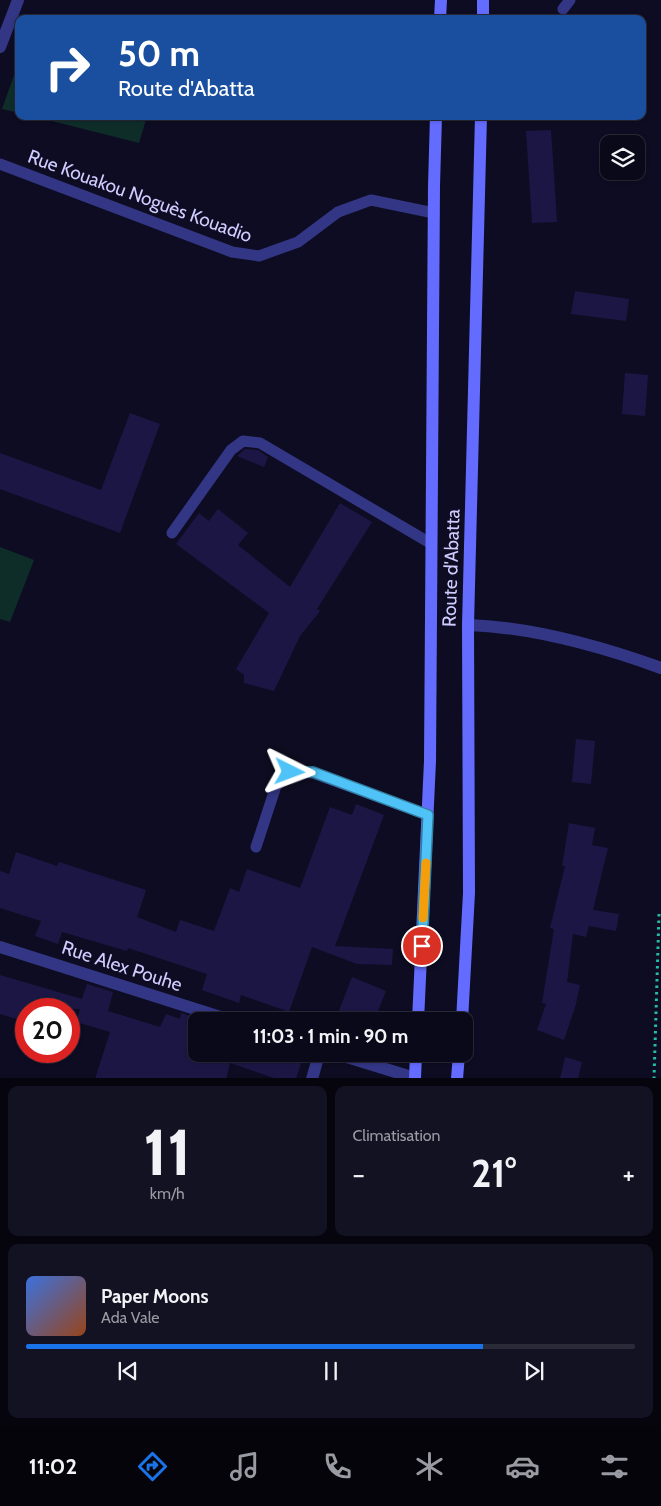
<!DOCTYPE html>
<html lang="fr">
<meta charset="utf-8">
<style>
body{margin:0;font-family:Cabin,sans-serif;background:#131223;color:#f1f3f6;height:100vh;display:flex;flex-direction:column;font-size:19px;white-space:nowrap}
*{box-sizing:border-box;margin:0}
p{font-size:16px;color:#999aa2}
.icon{flex:none;width:28px;height:28px;fill:none;stroke:currentColor;stroke-width:2;stroke-linecap:round;stroke-linejoin:round}
.map{position:relative;height:1078px;overflow:hidden}
.panel{display:flex;flex-direction:column;gap:8px;padding:8px;background:#06050e;flex:1}
.panel>*{flex:none}
.banner{position:absolute;left:15px;top:15px;width:631px;height:105px;border-radius:10px;box-shadow:0 1px 4px #0004,0 0 0 1px #2a2a39;background:#1a4fa0;color:#fff;overflow:hidden}
.buttons{position:absolute;left:600px;top:135px;display:grid;gap:10px}
.buttons a{display:grid;place-items:center;width:45px;height:45px;border-radius:10px;background:#0a091a;box-shadow:0 1px 4px #0004,0 0 0 1px #2a2a39;font-size:25px}
.speed{position:absolute;left:15px;top:998px;display:flex;gap:10px;font-size:25px;font-weight:700;text-align:center}
.speed>*{display:grid;place-content:center;width:65px;height:65px;border-radius:50%;background:#0a091a;box-shadow:0 1px 4px #0004,0 0 0 1px #2a2a39;line-height:1}
.speed .limit{border:8px solid #d22;background:#fff;color:#111}
.pin{position:absolute;display:grid;place-items:center;width:42px;height:42px;color:#fff;margin:-21px;border:2px solid #fff;border-radius:50%;box-shadow:0 1px 5px #0007}
.me{position:absolute;width:55px;margin:-28px;rotate:93deg;stroke-linejoin:round;filter:drop-shadow(0 0 4px #0008)}
.turn{display:flex;align-items:center;gap:18px;height:105px;padding:0 20px;font-size:22px}
.turn .icon{width:65px;height:65px;stroke-width:2.5}
.turn b{display:block;font-size:35px;line-height:42px}
.big{font-size:38px;font-weight:800;line-height:1.1}
.panel .tile{flex:1;display:flex;flex-direction:column;justify-content:center;gap:8px;min-width:0;padding:0 18px;border-radius:10px;background:#131223}
.panel .dial{align-items:center;gap:0}
.dial b{font-size:65px;line-height:1}
.song{display:flex;align-items:center;gap:15px}
.cover{width:60px;height:60px;border-radius:8px;background:linear-gradient(135deg,hsl(220 70% 55%),hsl(20 70% 35%))}
.played{height:5px;border-radius:2px;background:linear-gradient(90deg,#1a73e8 75%,#2a2a39 75%)}
.keys{display:flex;justify-content:space-around;direction:ltr}
.heat{display:flex;justify-content:space-between;align-items:center;font-size:28px;direction:ltr}
.panel .tiles{flex:1;display:grid;gap:8px;grid-template-columns:1fr 1fr}
.tile:last-child{grid-column:span 2}
.trip{position:absolute;left:188px;top:1012px;width:285px;height:50px;border-radius:10px;background:#0a091a;box-shadow:0 1px 4px #0004,0 0 0 1px #2a2a39;font-weight:800;line-height:50px;text-align:center}
.tabs{display:flex;height:80px;justify-content:space-around;align-items:center;background:#04040a;color:#999aa2}
.tabs .icon{width:35px;height:35px}
.tabs .on{color:#1a73e8}
.tabs b{font-size:22px;color:#f1f3f6}
.map>svg:first-child{display:block}
.green{fill:#0e2d29}
.building{fill:#1c1645}
.lines{fill:none;stroke-linecap:round;stroke-linejoin:round}
.path{stroke:#24bca7;stroke-width:3;stroke-dasharray:2.5 4;stroke-linecap:butt}
.lane{stroke:#333685;stroke-width:11}
.street{stroke:#333685;stroke-width:12}
.secondary{stroke:#646cff;stroke-width:12}
.route-casing{stroke:#337fa1;stroke-width:12}
.route{stroke:#4fc3f7;stroke-width:9}
.slow{stroke:#f59e0b;stroke-width:9}
.labels{text-anchor:middle;dominant-baseline:central;stroke-width:5;stroke-linejoin:round;paint-order:stroke}
.street-label{font-size:19px;fill:#cfcdff;stroke:#0e0c22}
</style>
<div class="map">
<svg width="661" height="1079" viewBox="0 0 661 1079">
<rect width="100%" height="100%" fill="#0e0c22"/>
<path class="green" d="M 19,61 L 19,113 L 2,109 Z
M 32,116 L 147,116 L 139,143 Z
M 0,547 L 34,560 L 10,622 L 0,619 Z"/>
<path class="building" d="M 551,130 L 557,222 L 532,223 L 526,131 Z
M 575,291 L 629,299 L 626,321 L 571,314 Z
M 625,373 L 648,375 L 645,416 L 622,414 Z
M 130,413 L 160,424 L 120,533 L 0,489 L 0,453 L 101,490 Z
M 245,449 L 258,450 L 268,457 L 264,467 L 237,456 Z
M 340,503 L 372,522 L 317,609 L 320,611 L 300,636 L 274,691 L 244,683 L 244,675 L 236,669 L 269,613 L 176,544 L 199,513 L 209,521 L 218,509 L 248,533 L 238,545 L 290,587 Z
M 576,739 L 595,741 L 591,784 L 572,782 Z
M 356,804 L 384,815 L 335,946 L 393,949 L 392,965 L 357,964 L 312,947 L 289,1012 L 241,995 L 239,1003 L 202,990 L 207,974 L 128,948 L 127,951 L 62,932 L 58,944 L 35,936 L 41,921 L 0,908 L 0,871 L 9,874 L 16,852 L 57,866 L 59,862 L 146,890 L 137,917 L 176,932 L 180,920 L 214,931 L 230,888 L 239,892 L 247,869 L 300,888 L 330,807 L 352,815 Z
M 569,823 L 595,828 L 592,845 L 608,848 L 593,910 L 619,914 L 616,931 L 589,926 L 586,937 L 573,934 L 567,982 L 580,985 L 576,1004 L 564,1040 L 537,1030 L 546,1004 L 542,1003 L 554,929 L 550,928 L 565,866 L 562,866 Z
M 0,975 L 82,999 L 87,984 L 113,992 L 108,1011 L 160,1027 L 166,1014 L 180,1019 L 181,1013 L 196,1018 L 196,1054 L 304,1054 L 296,1079 L 277,1079 L 230,1063 L 226,1079 L 95,1079 L 110,1032 L 76,1022 L 80,1009 L 26,1009 L 26,1022 L 0,1014 Z
M 352,977 L 386,991 L 374,1021 L 335,1021 Z
M 565,1057 L 582,1062 L 578,1079 L 560,1079 Z"/>
<g class="lines">
<path class="path" d="M 654,1079 L 659,914"/>
<path class="lane" d="M 563,9 L 570,0
M 0,164 L 232,252 L 259,256 L 298,242 L 338,212 L 371,200 L 434,213
M 172,533 L 231,450 L 243,441 L 260,443 L 430,543
M 256,847 L 276,786 L 290,772 L 313,773 L 428,815"/>
<path class="street" d="M 0,47 L 18,0
M 468,625 C 533,627 600,646 661,668
M 0,947 L 233,1021
M 337,1054 L 415,1078
M 312,1079 L 319,1054"/>
<path class="secondary" d="M 440,19 L 441,0
M 483,19 L 483,0
M 418,1021 L 430,761 L 434,186 L 436,116
M 462,1021 L 469,893 L 468,625 L 481,116
M 415,1079 L 416,1054
M 457,1079 L 459,1054"/>
</g>
<g class="lines">
<defs>
<path id="route" d="M 290,772 L 313,772 L 428,815 L 422,946"/>
</defs>
<use href="#route" class="route-casing"/>
<use href="#route" class="route"/>
<path class="slow" d="M 423,918 L 426,863"/>
</g>
<g class="labels">
<g class="street-label">
<text transform="translate(140 196) rotate(20)">Rue Kouakou Noguès Kouadio</text>
<text transform="translate(451 568) rotate(-88)">Route d'Abatta</text>
<text transform="translate(122 966) rotate(18)">Rue Alex Pouhe</text>
</g>
</g>
</svg>
<div class="buttons">
<a><svg class="icon" aria-label="layers" viewBox="0 0 24 24"><path d="M12 4l9 5-9 5-9-5zM3 14l9 5 9-5"/></svg></a>
</div>
<div class="speed"><div class="limit">20</div></div>
<div class="pin" style="left:422px;top:946px;background:#d93025"><svg class="icon" aria-label="arrive" viewBox="0 0 24 24"><path d="M6 21V4h12l-3 4 3 4H6"/></svg></div>
<svg class="me" style="left:290px;top:772px" viewBox="-20 -20 40 40"><path d="M0-17L14 15 0 8-14 15z" fill="#4fc3f7" stroke="#fff" stroke-width="4"/></svg>
<div class="trip">11:03 · 1 min · 90 m</div>
<div class="banner">
<div class="turn"><svg class="icon" aria-label="right" viewBox="0 0 24 24"><path d="M7 20v-9h11M14 6l5 5-5 5"/></svg><div><b>50 m</b>Route d'Abatta</div></div>
</div>
</div>
<section class="panel">
<div class="tiles">
<div class="tile dial"><b>11</b><p>km/h</p></div>
<div class="tile"><p>Climatisation</p>
<div class="heat"><a>−</a><b class="big">21°</b><a>+</a></div>
</div>
<div class="tile">
<div class="song"><i class="cover"></i><div><b>Paper Moons</b><p>Ada Vale</p></div></div>
<div class="played"></div>
<div class="keys"><svg class="icon" aria-label="previous" viewBox="0 0 24 24"><path d="M18 5L8 12l10 7zM5 5v14"/></svg><svg class="icon" aria-label="pause" viewBox="0 0 24 24"><path d="M8 5v14M16 5v14"/></svg><svg class="icon" aria-label="next" viewBox="0 0 24 24"><path d="M6 5l10 7-10 7zM19 5v14"/></svg></div>
</div>
</div>
</section>
<nav class="tabs">
<b>11:02</b>
<svg class="icon on" aria-label="directions" viewBox="0 0 24 24"><path d="M12 3l9 9-9 9-9-9zM9 14v-3h6M13 9l2 2-2 2"/></svg>
<svg class="icon" aria-label="music" viewBox="0 0 24 24"><path d="M9 18V5l10-2v13"/><circle cx="6" cy="18" r="3"/><circle cx="16" cy="16" r="3"/></svg>
<svg class="icon" aria-label="phone" viewBox="0 0 24 24"><path d="M5 4h4l2 5-3 2q2 4 5 5l2-3 5 2v4C11 20 4 13 5 4z"/></svg>
<svg class="icon" aria-label="climate" viewBox="0 0 24 24"><path d="M12 3v18M4 7l16 10M4 17L20 7"/></svg>
<svg class="icon" aria-label="car" viewBox="0 0 24 24"><path d="M5 17H2v-5l4-1 3-4h7l3 4 3 1v5h-3M9 17h6M6 11h13"/><circle cx="7" cy="17" r="2"/><circle cx="17" cy="17" r="2"/></svg>
<svg class="icon" aria-label="filters" viewBox="0 0 24 24"><path d="M4 7h16M4 17h16"/><circle cx="9" cy="7" r="2"/><circle cx="15" cy="17" r="2"/></svg>
</nav>
